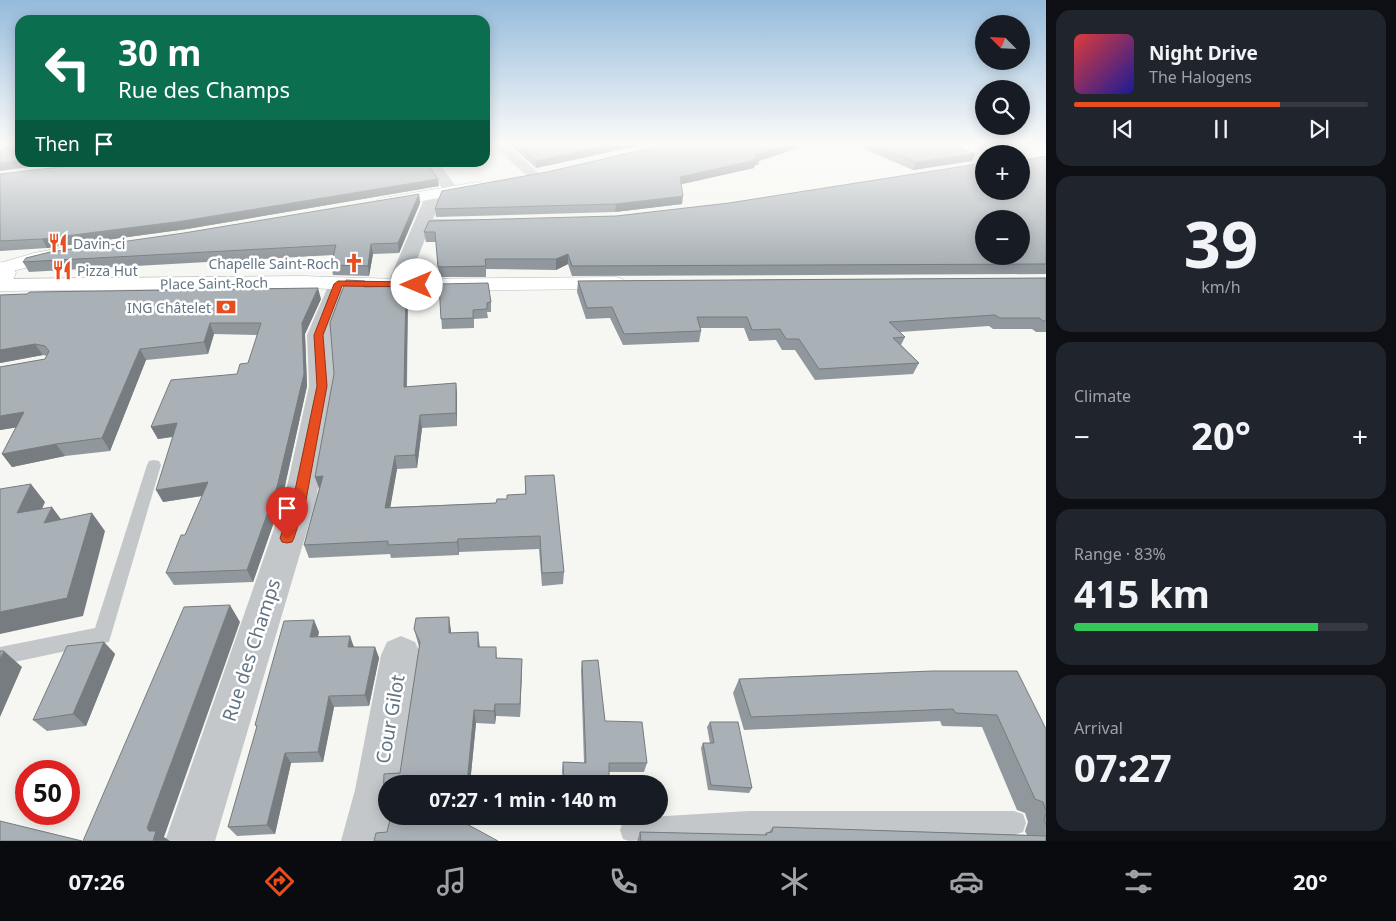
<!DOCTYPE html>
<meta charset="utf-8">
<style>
body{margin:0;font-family:"Noto Sans",sans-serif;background:#20242c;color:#f1f3f6;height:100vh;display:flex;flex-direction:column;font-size:19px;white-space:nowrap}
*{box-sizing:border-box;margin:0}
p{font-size:16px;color:#9ea1a6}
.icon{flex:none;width:28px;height:28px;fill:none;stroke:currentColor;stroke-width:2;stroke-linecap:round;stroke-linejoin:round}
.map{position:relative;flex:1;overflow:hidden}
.panel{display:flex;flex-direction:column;gap:10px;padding:10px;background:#0d0f14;width:350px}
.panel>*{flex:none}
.hud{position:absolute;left:15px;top:15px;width:475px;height:152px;border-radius:15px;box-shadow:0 2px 12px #0003;background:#0b6e4f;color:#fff;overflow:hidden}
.needle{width:32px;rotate:294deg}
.buttons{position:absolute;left:975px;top:15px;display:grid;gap:10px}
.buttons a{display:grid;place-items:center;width:55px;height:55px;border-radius:50%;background:#171b24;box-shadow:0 2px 12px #0003;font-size:25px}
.speed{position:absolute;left:15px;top:760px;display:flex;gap:10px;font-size:25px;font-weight:700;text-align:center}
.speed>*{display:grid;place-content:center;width:65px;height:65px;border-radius:50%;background:#171b24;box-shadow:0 2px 12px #0003;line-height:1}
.speed .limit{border:8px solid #d22;background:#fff;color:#111}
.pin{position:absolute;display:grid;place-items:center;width:42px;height:42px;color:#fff;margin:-51px -21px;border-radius:50% 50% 50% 0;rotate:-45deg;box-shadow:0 0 5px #0007}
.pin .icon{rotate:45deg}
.me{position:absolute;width:55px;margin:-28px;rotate:270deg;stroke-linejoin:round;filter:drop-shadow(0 0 4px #0008)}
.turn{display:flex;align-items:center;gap:18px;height:105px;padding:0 20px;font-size:22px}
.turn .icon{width:65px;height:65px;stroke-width:2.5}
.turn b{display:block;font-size:35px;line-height:42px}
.then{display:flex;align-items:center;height:48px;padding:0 20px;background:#0003;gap:10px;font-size:19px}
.big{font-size:38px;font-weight:700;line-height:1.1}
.panel .widget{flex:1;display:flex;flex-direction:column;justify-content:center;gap:8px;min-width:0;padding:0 18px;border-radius:15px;background:#20242c}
.panel .dial{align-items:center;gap:0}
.dial b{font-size:65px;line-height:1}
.song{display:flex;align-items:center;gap:15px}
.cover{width:60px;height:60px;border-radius:8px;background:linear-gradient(135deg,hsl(0 70% 55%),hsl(240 70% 35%))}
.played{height:5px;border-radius:2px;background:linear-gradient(90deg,#e84d1f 70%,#363941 70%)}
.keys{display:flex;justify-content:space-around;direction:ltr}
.heat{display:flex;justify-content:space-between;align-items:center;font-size:28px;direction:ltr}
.charge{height:8px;border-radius:4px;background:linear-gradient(90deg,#34c759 83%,#363941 0)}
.trip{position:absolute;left:378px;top:775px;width:290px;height:50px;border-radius:25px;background:#171b24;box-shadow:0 2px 12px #0003;font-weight:700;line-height:50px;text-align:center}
.tabs{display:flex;height:80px;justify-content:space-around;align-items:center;background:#090b0e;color:#9ea1a6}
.tabs .icon{width:35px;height:35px}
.tabs .selected{color:#e84d1f}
.tabs b{font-size:22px;color:#f1f3f6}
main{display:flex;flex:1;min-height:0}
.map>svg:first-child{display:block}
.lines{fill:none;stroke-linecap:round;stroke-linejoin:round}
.secondary-casing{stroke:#b5babf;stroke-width:1}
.primary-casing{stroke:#b6babe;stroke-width:1}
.lane{fill:#c3c7ca;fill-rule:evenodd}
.street{fill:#c3c7ca;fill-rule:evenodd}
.secondary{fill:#fff;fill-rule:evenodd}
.primary{fill:#fff;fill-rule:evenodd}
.wall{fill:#91989d}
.shaded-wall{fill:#767c7f}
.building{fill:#a9b1b6;stroke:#767c7f;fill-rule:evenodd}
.route{fill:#e84d1f;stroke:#973214}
.labels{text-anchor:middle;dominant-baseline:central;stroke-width:5;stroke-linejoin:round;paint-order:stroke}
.far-poi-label{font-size:14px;fill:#637584;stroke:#fff;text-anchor:start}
.far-street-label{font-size:14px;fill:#637584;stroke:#fff}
.near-street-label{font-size:19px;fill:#637584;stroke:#fff}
</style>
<main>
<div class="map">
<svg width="1046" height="841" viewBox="0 0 1046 841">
<rect width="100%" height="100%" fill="#f6f6f2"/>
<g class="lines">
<defs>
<path id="secondary" d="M 478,182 L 483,184 L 486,187 L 483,190 L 383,208 L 377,206 L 375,203 L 377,200 L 383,198 Z
M 61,248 L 68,250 L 70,254 L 68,258 L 0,274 L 0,263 L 34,253 Z
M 302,276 L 397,279 L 616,277 L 623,279 L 626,283 L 623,287 L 616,289 L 397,291 L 302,288 L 0,291 L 0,279 Z"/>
<path id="primary" d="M 0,262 L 7,264 L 16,272 C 14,281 9,287 0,289 Z"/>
</defs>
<use href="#secondary" class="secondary-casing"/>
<use href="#primary" class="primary-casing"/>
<path class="lane" d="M 154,460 L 159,461 L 161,465 L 109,642 L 0,665 L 0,647 L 95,628 L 147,465 L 149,461 Z
M 749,811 L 1014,811 L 1023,814 L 1026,823 L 1023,832 L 1014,835 L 749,835 L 629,841 L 623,839 L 620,830 L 623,821 L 632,818 Z"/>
<path class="street" d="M 492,144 L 506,144 L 542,176 L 540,179 L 530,179 Z
M 424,162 L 438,162 L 460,192 L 457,195 L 447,195 Z
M 434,190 L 440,192 L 442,195 L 433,219 L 472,219 L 475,223 L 472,227 L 429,229 L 407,285 L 404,289 L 397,291 L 390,289 L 387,285 L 426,195 L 428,192 Z
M 339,278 L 346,280 L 349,284 L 331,335 L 335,386 L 316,500 L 215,841 L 165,841 L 284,500 L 309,386 L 307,335 L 329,284 L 332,280 Z
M 401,636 L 415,642 L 421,655 L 402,784 L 386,784 L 386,816 L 396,816 L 391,841 L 341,841 L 355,790 L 381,655 L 387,642 Z"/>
<use href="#secondary" class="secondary"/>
<use href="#primary" class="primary"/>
</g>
<path class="wall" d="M 509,144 L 646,144 L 536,168 Z
M 668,144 L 811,144 L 759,161 L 758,165 L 755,165 L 754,168 L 681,184 L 682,204 L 615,212 L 436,217 L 435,209 L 547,172 Z
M 853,144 L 951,144 L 972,161 L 913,170 Z
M 1046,156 L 1046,274 L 572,276 L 568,264 L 556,270 L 486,269 L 486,277 L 439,277 L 436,242 L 426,242 L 424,232 L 616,216 L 729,203 Z
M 0,174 L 439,186 L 187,229 L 47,248 L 0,251 Z
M 419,194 L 420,203 L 399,253 L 373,254 L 369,276 L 333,275 L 331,265 L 333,255 L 29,272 L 23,262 L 184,233 Z
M 1046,278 L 1046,332 L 1036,332 L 1032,329 L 993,329 L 989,326 L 900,332 L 905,337 L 901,345 L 919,363 L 913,374 L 815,380 L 795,350 L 782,350 L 776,340 L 749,341 L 744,328 L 700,328 L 701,331 L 699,342 L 623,345 L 610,318 L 586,319 L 577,292 L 578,281 Z
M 365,281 L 366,286 L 406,286 L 408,297 L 407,387 L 456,383 L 457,396 L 457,426 L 422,428 L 417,468 L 397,469 L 390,507 L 496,503 L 507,499 L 525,494 L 525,476 L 564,572 L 563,584 L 542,586 L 539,549 L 459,552 L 459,555 L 391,558 L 390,554 L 309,558 L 304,545 L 319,489 L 315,477 L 334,374 Z
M 439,284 L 491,302 L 491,312 L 487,312 L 488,318 L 474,319 L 474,328 L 442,329 Z
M 0,295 L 321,299 L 305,334 L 307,386 L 282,499 L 253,582 L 174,585 L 166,573 L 185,535 L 202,496 L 163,502 L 173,437 L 158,439 L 151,427 L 237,374 L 248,363 L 258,335 L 214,334 L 208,354 L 146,360 L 110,451 L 65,456 L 12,467 L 2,454 L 16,427 L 0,430 L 0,367 L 45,359 L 47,356 L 43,355 L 0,363 Z
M 449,617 L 451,633 L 478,632 L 480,647 L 496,647 L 497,658 L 522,659 L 520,717 L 496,716 L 495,724 L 476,723 L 470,784 L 386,784 L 386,810 L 383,803 L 384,774 L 400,773 L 419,647 L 414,629 L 416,618 Z
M 319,632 L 318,636 L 354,647 L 375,647 L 379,658 L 369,706 L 334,707 L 323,762 L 291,763 L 275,834 L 237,836 L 228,827 L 257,727 L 255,725 Z
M 104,642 L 115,654 L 86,726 L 47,731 L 33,720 Z
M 582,661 L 605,721 L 647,763 L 644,772 L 609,772 L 609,784 L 563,784 L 562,770 L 563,762 L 584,763 L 581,670 Z
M 932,671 L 1046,729 L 1046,841 L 637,841 L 640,832 L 764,835 L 766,833 L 768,833 L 773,827 L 1027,835 L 1025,831 L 1028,822 L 1025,813 L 1017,810 L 982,727 L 942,726 L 940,721 L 744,730 L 733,693 L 739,679 Z
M 710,722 L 752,788 L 749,793 L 708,790 L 701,748 L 703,743 L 710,743 L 707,727 Z
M 391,816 L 510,816 L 509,823 L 463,822 L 387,832 Z"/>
<path class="shaded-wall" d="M 614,144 L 646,144 L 536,168 L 536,161 Z
M 791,144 L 811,144 L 759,161 L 758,165 L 755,165 L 754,168 L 678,185 L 680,177 Z
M 975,154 L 972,161 L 913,170 L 916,162 Z
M 20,160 L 20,162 L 65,162 L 0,171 L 0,163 Z
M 438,179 L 439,186 L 187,229 L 47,248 L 42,239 Z
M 419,194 L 420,203 L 399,253 L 398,243 Z
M 683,196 L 682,204 L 615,212 L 616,204 Z
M 371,244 L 373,254 L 369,276 L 368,266 Z
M 568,254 L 568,264 L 556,270 L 556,259 Z
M 406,286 L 408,297 L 406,400 L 404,387 Z
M 318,288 L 321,299 L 305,334 L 307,386 L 282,499 L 253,582 L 247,570 L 302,323 Z
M 210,323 L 214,334 L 208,354 L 204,342 Z
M 35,344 L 43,355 L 0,363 L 0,350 Z
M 140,349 L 146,360 L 110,451 L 102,438 Z
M 456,383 L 457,396 L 457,426 L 456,413 Z
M 24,412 L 33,425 L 0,430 L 0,416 Z
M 420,415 L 422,428 L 417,468 L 415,455 Z
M 177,423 L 183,435 L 158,439 L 151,427 Z
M 56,444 L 65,456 L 12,467 L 2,454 Z
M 395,456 L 397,469 L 388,521 L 385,508 Z
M 323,476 L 320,490 L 315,477 Z
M 208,482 L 214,494 L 163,502 L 156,490 Z
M 31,484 L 45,502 L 32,532 L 17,513 Z
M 52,507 L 66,526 L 44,523 Z
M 92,513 L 105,531 L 83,616 L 0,634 L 0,612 Z
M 458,539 L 459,552 L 459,555 L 457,542 Z
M 230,605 L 240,622 L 164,837 L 170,841 L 153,841 L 149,831 L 147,828 Z
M 449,617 L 451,631 L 451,647 L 449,633 Z
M 314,620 L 319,632 L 315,648 L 310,637 Z
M 350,636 L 354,647 L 348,647 Z
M 104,642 L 115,654 L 86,726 L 73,714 Z
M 375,647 L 379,658 L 369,706 L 365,695 Z
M 4,651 L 22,667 L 0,717 L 0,659 Z
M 522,659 L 522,672 L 520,717 L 520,704 Z
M 329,696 L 334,707 L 323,762 L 318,752 Z
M 495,704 L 496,716 L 495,724 L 494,711 Z
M 474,710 L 476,723 L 470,784 L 467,784 Z
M 285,753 L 291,763 L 275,834 L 267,825 Z"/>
<path class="building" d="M 9,144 L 20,144 L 20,160 L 0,163 L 0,151 L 1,151 Z
M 517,144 L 614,144 L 536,161 Z
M 668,144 L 791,144 L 754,155 L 759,157 L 753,159 L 756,160 L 680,177 L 683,196 L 616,204 L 435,209 L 442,191 L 547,172 Z
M 872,144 L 951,144 L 975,154 L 916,162 Z
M 1023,156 L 1026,160 L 1046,156 L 1046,264 L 572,266 L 568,254 L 556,259 L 485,259 L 486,266 L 438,267 L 435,232 L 424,232 L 429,221 L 616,216 L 729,203 L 984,163 L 984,191 L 1021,191 L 1021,157 ZM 984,219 L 1021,219 L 1021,256 L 984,256 Z
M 105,162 L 426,162 L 438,179 L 183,221 L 42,239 L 0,241 L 0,174 Z
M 419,194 L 398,243 L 371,244 L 368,266 L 331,265 L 336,245 L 23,262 L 26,258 L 50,252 L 184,233 Z
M 1046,278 L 1046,321 L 1043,321 L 1039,318 L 1000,318 L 995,315 L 889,322 L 905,337 L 893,338 L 919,363 L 819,369 L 799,339 L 786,339 L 780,329 L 752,330 L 747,317 L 697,317 L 701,331 L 624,334 L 612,307 L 587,308 L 578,281 Z
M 346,280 L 365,281 L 364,287 L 406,286 L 404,387 L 456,383 L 456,413 L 420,415 L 415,455 L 395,456 L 385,508 L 496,503 L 497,499 L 507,499 L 507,495 L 526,494 L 525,476 L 554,475 L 564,572 L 542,573 L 540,536 L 458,539 L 457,542 L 388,545 L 388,541 L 304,545 L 323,476 L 315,477 L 334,374 L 330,323 Z
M 488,283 L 491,302 L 487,303 L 487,309 L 473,310 L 473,318 L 441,319 L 439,284 Z
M 318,288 L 302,323 L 304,374 L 277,487 L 247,570 L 166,573 L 181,535 L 185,535 L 208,482 L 156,490 L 177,423 L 151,427 L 171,380 L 237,374 L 240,364 L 248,363 L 261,323 L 210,323 L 204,342 L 140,349 L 102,438 L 56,444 L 2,454 L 24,412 L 0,416 L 0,367 L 45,359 L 49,351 L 45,346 L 35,344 L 0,350 L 0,295 L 27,294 L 30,292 Z
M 31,484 L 17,513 L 52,507 L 44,523 L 92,513 L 67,598 L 0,612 L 0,489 Z
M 230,605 L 147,828 L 149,831 L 156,831 L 153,841 L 83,841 L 184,607 Z
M 449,617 L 449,633 L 478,632 L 478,647 L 496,647 L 496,658 L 522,659 L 520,704 L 495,704 L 494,711 L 474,710 L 467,784 L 386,784 L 386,803 L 383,803 L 384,774 L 400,773 L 420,642 L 414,629 L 416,618 Z
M 314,620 L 310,637 L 350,636 L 348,647 L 375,647 L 365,695 L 329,696 L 318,752 L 285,753 L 267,825 L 228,827 L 257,726 L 255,725 L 284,621 Z
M 104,642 L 73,714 L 33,720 L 67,646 Z
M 0,651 L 4,651 L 0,659 Z
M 598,660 L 605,721 L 642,722 L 647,763 L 609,763 L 609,784 L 564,784 L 563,762 L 586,763 L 582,661 Z
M 932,671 L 1017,671 L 1046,729 L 1046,811 L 1043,802 L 1035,799 L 997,715 L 956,713 L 953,709 L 751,717 L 739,679 Z
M 710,722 L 738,722 L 752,788 L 711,785 L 703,743 L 714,743 Z
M 1046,812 L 1046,825 L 1044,820 Z
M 391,816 L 452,816 L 498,841 L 374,841 L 376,833 L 387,832 Z
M 0,821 L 82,841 L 0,841 Z
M 773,827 L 1046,836 L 1046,841 L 641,841 L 640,832 L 767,835 L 766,833 L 772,832 Z"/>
<linearGradient id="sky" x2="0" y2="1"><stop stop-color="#95bbdc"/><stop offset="0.55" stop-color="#fbfbf9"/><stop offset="1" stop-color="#fbfbf9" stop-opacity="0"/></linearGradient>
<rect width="1046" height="262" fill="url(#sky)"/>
<path class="route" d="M 338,281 L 417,282 L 421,285 L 417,287 L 342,286 L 323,335 L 327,386 L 306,500 L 294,538 L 292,542 L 287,543 L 282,542 L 280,538 L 293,500 L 317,386 L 314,335 L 334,284 Z"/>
<defs>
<symbol id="restaurant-bare" viewBox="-9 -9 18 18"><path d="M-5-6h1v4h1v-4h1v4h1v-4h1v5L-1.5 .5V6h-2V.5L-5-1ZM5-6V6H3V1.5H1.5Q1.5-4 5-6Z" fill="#e84d1f" stroke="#fff" stroke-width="2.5" paint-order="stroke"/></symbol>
<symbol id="church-bare" viewBox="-9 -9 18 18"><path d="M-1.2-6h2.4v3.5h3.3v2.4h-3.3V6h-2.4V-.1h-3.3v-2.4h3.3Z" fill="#e84d1f" stroke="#fff" stroke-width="2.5" paint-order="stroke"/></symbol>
<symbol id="bank-bare" viewBox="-9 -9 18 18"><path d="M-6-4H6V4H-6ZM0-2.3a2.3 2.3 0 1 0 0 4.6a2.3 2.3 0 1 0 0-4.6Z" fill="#e84d1f" stroke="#fff" stroke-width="2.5" paint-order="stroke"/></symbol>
</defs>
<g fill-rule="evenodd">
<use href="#restaurant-bare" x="44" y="229" width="28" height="28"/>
<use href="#church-bare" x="340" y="249" width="28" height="28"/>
<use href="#restaurant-bare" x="48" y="256" width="28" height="28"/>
<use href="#bank-bare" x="212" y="293" width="28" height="28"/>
</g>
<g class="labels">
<g class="far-poi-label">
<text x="73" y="243">Davin-ci</text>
<text x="339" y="263" text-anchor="end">Chapelle Saint-Roch</text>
<text x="77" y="270">Pizza Hut</text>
<text x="211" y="307" text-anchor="end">ING Châtelet</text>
</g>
<g class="far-street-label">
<text transform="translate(214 283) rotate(-1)">Place Saint-Roch</text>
</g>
<g class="near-street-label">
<text transform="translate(251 650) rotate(-72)">Rue des Champs</text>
<text transform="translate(390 719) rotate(-80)">Cour Gilot</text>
</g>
</g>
</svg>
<div class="buttons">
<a><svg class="needle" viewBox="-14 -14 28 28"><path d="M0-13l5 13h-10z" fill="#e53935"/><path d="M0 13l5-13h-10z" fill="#9ea1a6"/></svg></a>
<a><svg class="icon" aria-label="search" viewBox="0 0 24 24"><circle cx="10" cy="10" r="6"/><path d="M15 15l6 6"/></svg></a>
<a>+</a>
<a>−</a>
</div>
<div class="speed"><div class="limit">50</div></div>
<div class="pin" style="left:287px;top:538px;background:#d93025"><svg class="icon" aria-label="arrive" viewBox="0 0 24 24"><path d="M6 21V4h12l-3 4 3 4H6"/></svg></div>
<svg class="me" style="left:417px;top:285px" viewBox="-20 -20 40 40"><circle r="19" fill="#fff"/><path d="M0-13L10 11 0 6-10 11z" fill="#e84d1f"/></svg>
<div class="trip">07:27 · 1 min · 140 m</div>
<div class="hud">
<div class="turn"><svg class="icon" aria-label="left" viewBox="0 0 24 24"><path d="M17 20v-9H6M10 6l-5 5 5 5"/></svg><div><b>30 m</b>Rue des Champs</div></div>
<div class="then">Then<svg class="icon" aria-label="arrive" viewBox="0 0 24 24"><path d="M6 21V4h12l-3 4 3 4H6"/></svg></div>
</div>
</div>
<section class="panel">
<div class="widget">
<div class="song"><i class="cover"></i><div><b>Night Drive</b><p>The Halogens</p></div></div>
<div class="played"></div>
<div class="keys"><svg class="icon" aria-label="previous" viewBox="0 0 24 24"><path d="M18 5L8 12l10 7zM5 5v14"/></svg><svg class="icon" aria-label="pause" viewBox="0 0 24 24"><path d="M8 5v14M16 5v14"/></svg><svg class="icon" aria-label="next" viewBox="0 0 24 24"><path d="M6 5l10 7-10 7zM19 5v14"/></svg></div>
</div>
<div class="widget dial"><b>39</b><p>km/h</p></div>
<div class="widget"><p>Climate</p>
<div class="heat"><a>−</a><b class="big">20°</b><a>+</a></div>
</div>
<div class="widget"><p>Range · 83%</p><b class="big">415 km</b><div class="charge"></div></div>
<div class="widget"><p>Arrival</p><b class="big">07:27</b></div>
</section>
</main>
<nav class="tabs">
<b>07:26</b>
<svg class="icon selected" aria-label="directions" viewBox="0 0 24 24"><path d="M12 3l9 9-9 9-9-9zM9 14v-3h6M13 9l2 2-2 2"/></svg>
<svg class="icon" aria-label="music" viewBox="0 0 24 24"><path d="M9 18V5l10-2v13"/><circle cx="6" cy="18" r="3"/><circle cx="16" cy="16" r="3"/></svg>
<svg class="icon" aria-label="phone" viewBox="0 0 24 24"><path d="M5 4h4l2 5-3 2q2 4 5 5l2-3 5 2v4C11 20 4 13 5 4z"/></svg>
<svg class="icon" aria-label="climate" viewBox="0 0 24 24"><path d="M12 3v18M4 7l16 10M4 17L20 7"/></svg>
<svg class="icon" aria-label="car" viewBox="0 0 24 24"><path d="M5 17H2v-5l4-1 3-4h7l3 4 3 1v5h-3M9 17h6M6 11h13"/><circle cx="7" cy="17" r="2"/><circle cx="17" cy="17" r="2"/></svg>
<svg class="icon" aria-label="filters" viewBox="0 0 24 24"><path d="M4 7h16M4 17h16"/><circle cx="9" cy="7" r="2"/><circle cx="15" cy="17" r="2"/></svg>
<b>20°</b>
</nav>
